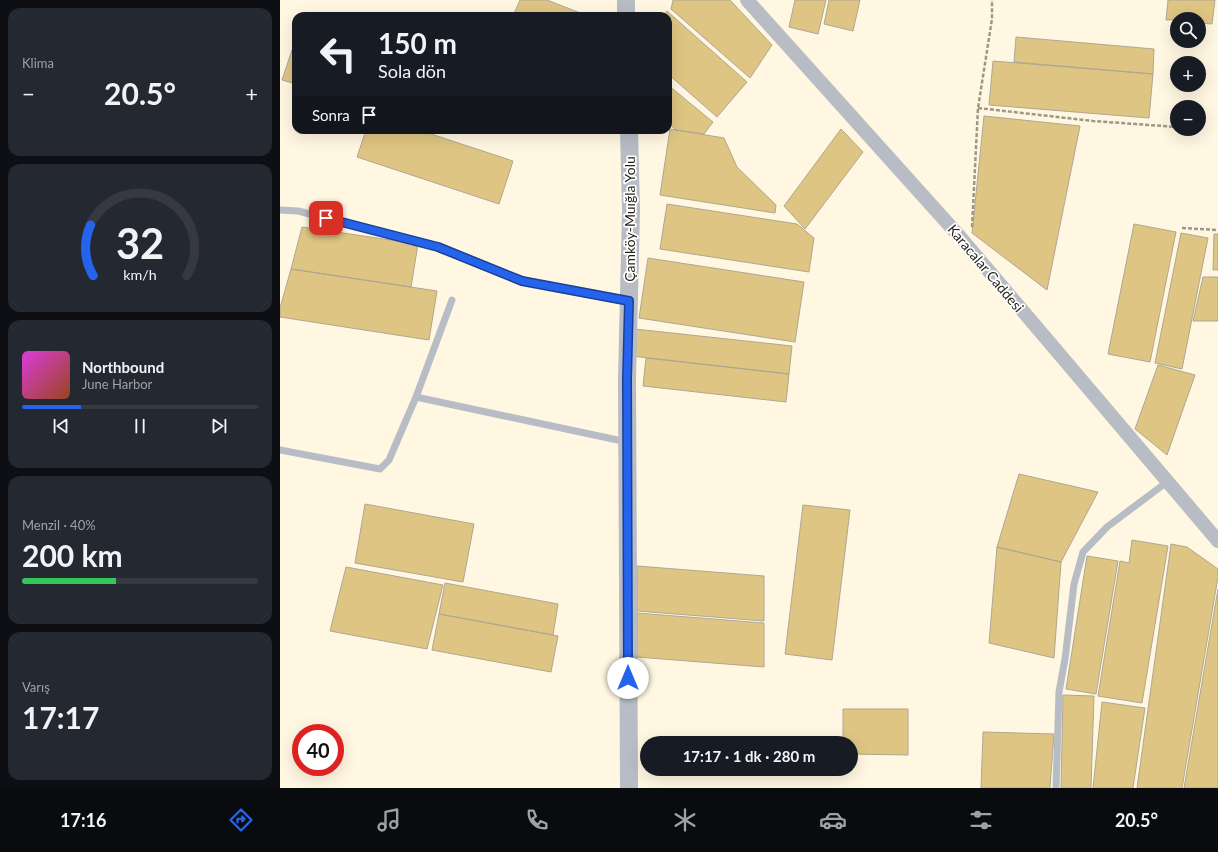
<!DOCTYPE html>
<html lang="tr">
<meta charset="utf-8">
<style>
body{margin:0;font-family:Lato,sans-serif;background:#242831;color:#f1f3f6;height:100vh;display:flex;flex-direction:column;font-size:15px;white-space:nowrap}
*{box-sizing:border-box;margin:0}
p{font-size:13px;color:#9ea1a6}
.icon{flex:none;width:22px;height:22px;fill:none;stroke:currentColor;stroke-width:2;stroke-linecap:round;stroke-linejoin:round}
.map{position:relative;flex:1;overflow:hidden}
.sheet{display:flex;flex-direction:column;gap:8px;padding:8px;background:#0d0f14;width:280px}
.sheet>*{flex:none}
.hud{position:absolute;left:12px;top:12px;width:380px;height:122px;border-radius:12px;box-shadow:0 4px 16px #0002;background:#171b24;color:#f1f3f6;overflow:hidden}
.fabs{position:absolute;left:890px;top:12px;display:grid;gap:8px}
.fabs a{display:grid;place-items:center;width:36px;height:36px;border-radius:50%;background:#171b24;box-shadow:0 4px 16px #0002;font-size:20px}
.speed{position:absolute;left:12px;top:724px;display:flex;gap:8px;font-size:20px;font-weight:700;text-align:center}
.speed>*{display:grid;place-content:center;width:52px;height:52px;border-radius:50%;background:#171b24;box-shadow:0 4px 16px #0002;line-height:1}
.speed .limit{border:6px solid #d22;background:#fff;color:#111}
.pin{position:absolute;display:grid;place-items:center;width:34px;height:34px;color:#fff;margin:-17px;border-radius:8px;box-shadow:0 2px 6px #0006}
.me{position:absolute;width:44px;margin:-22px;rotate:0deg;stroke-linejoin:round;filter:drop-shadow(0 0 3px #0008)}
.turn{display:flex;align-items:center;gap:14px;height:84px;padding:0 20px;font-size:18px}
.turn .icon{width:52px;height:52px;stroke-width:2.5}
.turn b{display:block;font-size:28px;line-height:34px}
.then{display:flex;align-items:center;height:38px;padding:0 20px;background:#0003;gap:8px;font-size:15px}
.big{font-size:30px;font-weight:700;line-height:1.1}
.sheet .card{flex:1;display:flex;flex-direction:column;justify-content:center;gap:6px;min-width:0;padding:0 14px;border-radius:12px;background:#242831}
.sheet .dial{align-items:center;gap:0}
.dial svg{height:104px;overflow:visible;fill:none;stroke:#363941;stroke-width:7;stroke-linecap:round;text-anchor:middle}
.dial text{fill:#f1f3f6;stroke:none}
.song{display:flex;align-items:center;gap:12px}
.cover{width:48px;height:48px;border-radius:6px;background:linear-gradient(135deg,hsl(300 70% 55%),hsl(20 70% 35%))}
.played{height:4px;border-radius:2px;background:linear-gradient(90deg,#2563eb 25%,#363941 25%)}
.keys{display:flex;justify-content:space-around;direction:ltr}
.heat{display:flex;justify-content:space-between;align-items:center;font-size:22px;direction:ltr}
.charge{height:6px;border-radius:3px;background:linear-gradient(90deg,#34c759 40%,#363941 0)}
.trip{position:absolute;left:360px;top:736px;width:218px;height:40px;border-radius:20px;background:#171b24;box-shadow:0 4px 16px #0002;font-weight:700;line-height:40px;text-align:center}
.tab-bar{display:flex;height:64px;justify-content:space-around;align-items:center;background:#090b0e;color:#9ea1a6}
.tab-bar .icon{width:28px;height:28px}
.tab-bar .on{color:#2563eb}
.tab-bar b{font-size:18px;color:#f1f3f6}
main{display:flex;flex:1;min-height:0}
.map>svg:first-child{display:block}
.building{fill:#dec583;stroke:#aea792}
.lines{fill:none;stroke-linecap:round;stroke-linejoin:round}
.path{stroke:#9d9787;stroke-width:2.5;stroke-dasharray:4 2;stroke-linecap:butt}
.service{stroke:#b8bcc5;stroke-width:7}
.minor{stroke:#b8bcc5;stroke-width:14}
.tertiary{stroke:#b8bcc5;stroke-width:18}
.route-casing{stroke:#184099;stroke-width:10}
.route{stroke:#2563eb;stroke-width:7}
.labels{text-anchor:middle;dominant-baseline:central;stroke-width:3.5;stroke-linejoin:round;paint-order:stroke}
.street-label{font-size:14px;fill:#221f17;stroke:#fff}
</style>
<main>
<section class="sheet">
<div class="card"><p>Klima</p>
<div class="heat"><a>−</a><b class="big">20.5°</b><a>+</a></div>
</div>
<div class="card dial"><svg viewBox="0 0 100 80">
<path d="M14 69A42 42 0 1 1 86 69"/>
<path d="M14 69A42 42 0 0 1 12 30" stroke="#2563eb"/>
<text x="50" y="56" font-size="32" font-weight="700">32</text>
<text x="50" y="72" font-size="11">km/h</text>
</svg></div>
<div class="card">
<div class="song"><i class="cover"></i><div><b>Northbound</b><p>June Harbor</p></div></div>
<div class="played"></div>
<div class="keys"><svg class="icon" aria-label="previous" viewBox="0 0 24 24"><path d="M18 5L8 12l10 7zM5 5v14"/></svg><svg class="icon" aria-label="pause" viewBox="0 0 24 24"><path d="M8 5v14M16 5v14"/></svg><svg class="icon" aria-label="next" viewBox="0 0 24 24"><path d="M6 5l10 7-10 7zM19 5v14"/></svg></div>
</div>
<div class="card"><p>Menzil · 40%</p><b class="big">200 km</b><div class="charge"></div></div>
<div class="card"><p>Varış</p><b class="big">17:17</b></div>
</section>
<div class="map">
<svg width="938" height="788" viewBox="0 0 938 788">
<rect width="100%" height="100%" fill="#fff7e1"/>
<path class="building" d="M 240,0 L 267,0 L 308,16 L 233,16 Z
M 393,0 L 450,0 L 492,45 L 470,78 L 391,9 Z
M 515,0 L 546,0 L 538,34 L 509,27 Z
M 549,0 L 580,0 L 573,31 L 544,24 Z
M 888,0 L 935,0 L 932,24 L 919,23 L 919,19 L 886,20 Z
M 387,11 L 467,82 L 437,117 L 388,74 L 388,16 L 383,16 Z
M 736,37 L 874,49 L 873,74 L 734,62 Z
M 16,38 L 16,84 L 2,80 Z
M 713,61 L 873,74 L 869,118 L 709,105 Z
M 388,85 L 433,122 L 424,134 L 396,130 L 388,123 Z
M 704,116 L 800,126 L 767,290 L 692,233 Z
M 390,129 L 444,138 L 457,167 L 496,205 L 495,213 L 380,195 Z
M 561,129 L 583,152 L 525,229 L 504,206 Z
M 86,130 L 139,130 L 233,161 L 219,204 L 77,157 Z
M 387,204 L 517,224 L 534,238 L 529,272 L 380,249 Z
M 854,224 L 896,232 L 870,362 L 828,354 Z
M 22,227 L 138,244 L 131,287 L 11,269 Z
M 901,233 L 928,238 L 902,369 L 875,363 Z
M 934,234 L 938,234 L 938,270 L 933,270 Z
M 368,258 L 524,282 L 515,342 L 359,318 Z
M 11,269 L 157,291 L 149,340 L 0,317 L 0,308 Z
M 923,277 L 938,277 L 938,321 L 913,321 Z
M 355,329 L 512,346 L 509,374 L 352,356 Z
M 366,358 L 509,374 L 506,402 L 363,386 Z
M 878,365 L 915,375 L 887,455 L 855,429 Z
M 739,474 L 818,492 L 781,562 L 717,547 Z
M 85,504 L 194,524 L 183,582 L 75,563 Z
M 523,505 L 570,510 L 552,660 L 505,654 Z
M 852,540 L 888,546 L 862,703 L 818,696 L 840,561 L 849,563 Z
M 891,544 L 907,547 L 938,569 L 938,577 L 902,788 L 857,788 Z
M 717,547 L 781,562 L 774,658 L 709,643 Z
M 807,556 L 838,561 L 816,694 L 786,689 Z
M 357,566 L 484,576 L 484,621 L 357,611 Z
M 66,567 L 163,585 L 147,649 L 50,631 Z
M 165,583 L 278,604 L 273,635 L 159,614 Z
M 938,589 L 938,788 L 904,788 Z
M 357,613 L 484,623 L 484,667 L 357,657 Z
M 159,614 L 278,636 L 271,672 L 152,650 Z
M 783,695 L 814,696 L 811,788 L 781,788 Z
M 822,702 L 865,708 L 853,788 L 813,788 Z
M 563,709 L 628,709 L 628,755 L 571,754 L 571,743 L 563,743 Z
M 703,732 L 774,734 L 770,788 L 701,788 Z"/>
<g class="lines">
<path class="path" d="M 698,108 L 813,121 L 897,127
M 692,227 L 698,108 L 712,19 L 712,0
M 902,228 L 938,230"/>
<path class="service" d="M 0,210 L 18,211 L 158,247 L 242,281 L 349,301
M 136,397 L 347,442
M 0,450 L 100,469 L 109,460 L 136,397 L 172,300
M 776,788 L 779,692 L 785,659 L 794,584 L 803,552 L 827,527 L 887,482"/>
<path class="minor" d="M 467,0 L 680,237 L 938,541"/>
<path class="tertiary" d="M 346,0 L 346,16
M 349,788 L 347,379 L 351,211 L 349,130"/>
</g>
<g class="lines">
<defs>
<path id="route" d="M 46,218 L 158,247 L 242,281 L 349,301 L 347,379 L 348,678"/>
</defs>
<use href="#route" class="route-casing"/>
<use href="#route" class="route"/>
</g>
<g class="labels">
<g class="street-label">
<text transform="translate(349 219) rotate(-90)">Çamköy-Muığla Yolu</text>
<text transform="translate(706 268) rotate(50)">Karacalar Caddesi</text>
</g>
</g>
</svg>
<div class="fabs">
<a><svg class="icon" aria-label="search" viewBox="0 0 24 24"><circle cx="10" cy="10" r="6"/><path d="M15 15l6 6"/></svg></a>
<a>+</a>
<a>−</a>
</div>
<div class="speed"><div class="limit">40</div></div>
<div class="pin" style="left:46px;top:218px;background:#d93025"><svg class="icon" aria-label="arrive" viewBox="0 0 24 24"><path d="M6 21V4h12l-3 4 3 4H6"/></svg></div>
<svg class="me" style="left:348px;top:678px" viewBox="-20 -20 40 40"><circle r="19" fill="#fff"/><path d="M0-13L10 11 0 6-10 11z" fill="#2563eb"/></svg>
<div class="trip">17:17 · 1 dk · 280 m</div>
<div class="hud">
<div class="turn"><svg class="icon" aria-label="left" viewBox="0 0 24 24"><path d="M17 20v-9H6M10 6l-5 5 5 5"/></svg><div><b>150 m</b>Sola dön</div></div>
<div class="then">Sonra<svg class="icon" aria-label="arrive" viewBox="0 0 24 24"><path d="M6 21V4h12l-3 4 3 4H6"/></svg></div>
</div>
</div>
</main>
<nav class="tab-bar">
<b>17:16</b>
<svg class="icon on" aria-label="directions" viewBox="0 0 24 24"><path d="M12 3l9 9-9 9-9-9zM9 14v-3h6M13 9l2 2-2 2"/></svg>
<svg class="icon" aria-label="music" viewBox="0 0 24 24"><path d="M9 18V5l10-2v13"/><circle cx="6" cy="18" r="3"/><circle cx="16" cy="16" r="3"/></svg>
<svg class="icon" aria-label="phone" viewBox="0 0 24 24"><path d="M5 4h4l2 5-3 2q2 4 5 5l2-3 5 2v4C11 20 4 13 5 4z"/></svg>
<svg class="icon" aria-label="climate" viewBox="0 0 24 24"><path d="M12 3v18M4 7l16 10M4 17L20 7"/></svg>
<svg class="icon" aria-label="car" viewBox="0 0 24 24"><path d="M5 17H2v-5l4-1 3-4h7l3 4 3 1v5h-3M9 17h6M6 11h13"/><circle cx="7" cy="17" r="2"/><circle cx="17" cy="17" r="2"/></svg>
<svg class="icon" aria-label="filters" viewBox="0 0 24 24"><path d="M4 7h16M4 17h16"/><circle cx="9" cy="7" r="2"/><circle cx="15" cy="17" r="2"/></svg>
<b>20.5°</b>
</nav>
